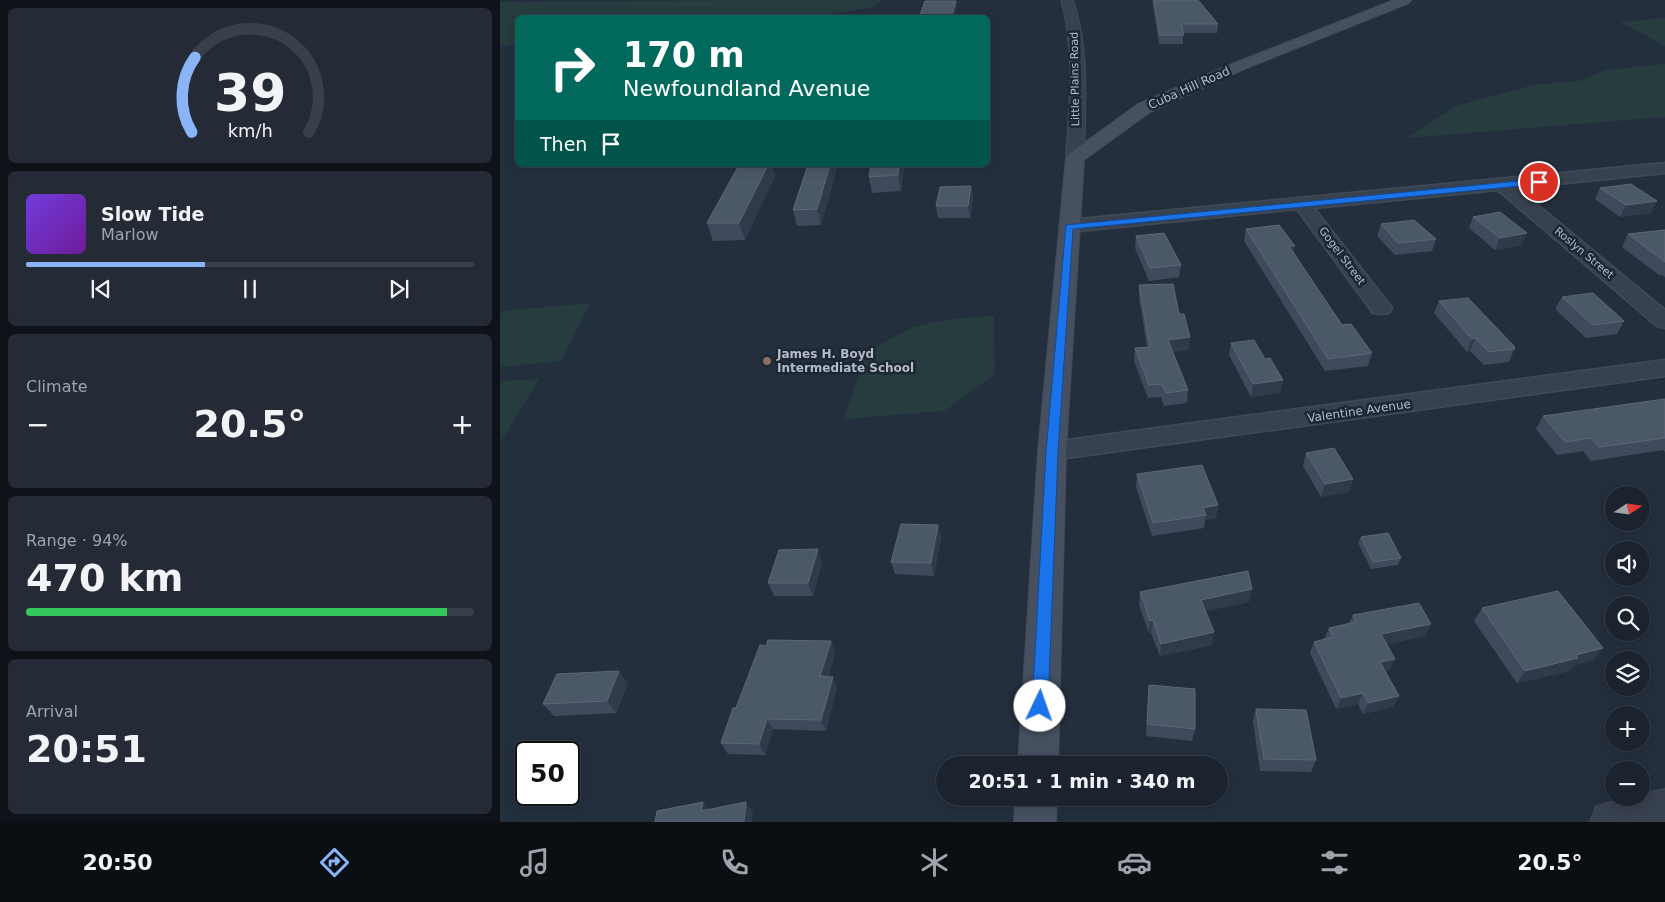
<!DOCTYPE html>
<meta charset="utf-8">
<style>
body{margin:0;font-family:"DejaVu Sans",sans-serif;background:#242b36;color:#f1f3f6;height:100vh;display:flex;flex-direction:column;font-size:19px;white-space:nowrap}
*{box-sizing:border-box;margin:0}
p{font-size:16px;color:#a0a4aa}
.icon{flex:none;width:28px;height:28px;fill:none;stroke:currentColor;stroke-width:2;stroke-linecap:round;stroke-linejoin:round}
.map{position:relative;flex:1;overflow:hidden}
.panel{display:flex;flex-direction:column;gap:8px;padding:8px;background:#0f1319;width:500px}
.panel>*{flex:none}
.top-card{position:absolute;left:15px;top:15px;width:475px;height:152px;border-radius:8px;box-shadow:0 2px 12px #0003,0 0 0 1px #39404a;background:#00695c;color:#fff;overflow:hidden}
.needle{width:32px;rotate:77deg}
.tools{position:absolute;left:1105px;top:486px;display:grid;gap:10px}
.tools a{display:grid;place-items:center;width:45px;height:45px;border-radius:50%;background:#1b232e;box-shadow:0 2px 12px #0003,0 0 0 1px #39404a;font-size:25px}
.speed{position:absolute;left:15px;top:741px;display:flex;gap:10px;font-size:25px;font-weight:700;text-align:center}
.speed>*{display:grid;place-content:center;width:65px;height:65px;border-radius:50%;background:#1b232e;box-shadow:0 2px 12px #0003,0 0 0 1px #39404a;line-height:1}
.speed .limit{border:2px solid #111;border-radius:8px;background:#fff;color:#111}
.pin{position:absolute;display:grid;place-items:center;width:42px;height:42px;color:#fff;margin:-21px;border:2px solid #fff;border-radius:50%;box-shadow:0 1px 5px #0007}
.me{position:absolute;width:55px;margin:-28px;rotate:3deg;stroke-linejoin:round;filter:drop-shadow(0 0 4px #0008)}
.turn{display:flex;align-items:center;gap:18px;height:105px;padding:0 25px;font-size:22px}
.turn .icon{width:65px;height:65px;stroke-width:2.5}
.turn b{display:block;font-size:35px;line-height:42px}
.then{display:flex;align-items:center;height:48px;padding:0 25px;background:#0003;gap:10px;font-size:19px}
.big{font-size:38px;font-weight:700;line-height:1.1}
.panel .card{flex:1;display:flex;flex-direction:column;justify-content:center;gap:8px;min-width:0;padding:0 18px;border-radius:8px;background:#242b36}
.panel .dial{align-items:center;gap:0}
.dial svg{height:130px;overflow:visible;fill:none;stroke:#39404a;stroke-width:7;stroke-linecap:round;text-anchor:middle}
.dial text{fill:#f1f3f6;stroke:none}
.song{display:flex;align-items:center;gap:15px}
.cover{width:60px;height:60px;border-radius:8px;background:linear-gradient(135deg,hsl(260 70% 55%),hsl(280 70% 35%))}
.played{height:5px;border-radius:2px;background:linear-gradient(90deg,#8ab4f8 40%,#39404a 40%)}
.keys{display:flex;justify-content:space-around;direction:ltr}
.heat{display:flex;justify-content:space-between;align-items:center;font-size:28px;direction:ltr}
.charge{height:8px;border-radius:4px;background:linear-gradient(90deg,#34c759 94%,#39404a 0)}
.trip{position:absolute;left:436px;top:756px;width:292px;height:50px;border-radius:25px;background:#1b232e;box-shadow:0 2px 12px #0003,0 0 0 1px #39404a;font-weight:700;line-height:50px;text-align:center}
.tabs{display:flex;height:80px;justify-content:space-around;align-items:center;background:#0b0e12;color:#a0a4aa}
.tabs .icon{width:35px;height:35px}
.tabs .selected{color:#8ab4f8}
.tabs b{font-size:22px;color:#f1f3f6}
main{display:flex;flex:1;min-height:0}
.map>svg:first-child{display:block}
.green{fill:#263c3f}
.lines{fill:none;stroke-linecap:round;stroke-linejoin:round}
.minor-casing{stroke:#414a57;stroke-width:3}
.tertiary-casing{stroke:#414a57;stroke-width:2}
.secondary-casing{stroke:#414a57;stroke-width:2}
.minor{fill:#38414e;fill-rule:evenodd}
.tertiary{fill:#38414e;fill-rule:evenodd}
.secondary{fill:#465061;fill-rule:evenodd}
.wall{fill:#3f4b5c}
.shaded-wall{fill:#2f3b4b}
.building{fill:#4b5868;stroke:#5c6777}
.route{fill:#1a73e8;stroke:#114b97}
.education-dot{fill:#8d6e63;stroke:#1d2633;stroke-width:2}
.labels{text-anchor:middle;dominant-baseline:central;stroke-width:5;stroke-linejoin:round;paint-order:stroke}
.far-street-label{font-size:11px;fill:#b4bcc9;stroke:#1d2633}
.street-label{font-size:12px;fill:#b4bcc9;stroke:#1d2633}
.poi-label{font-size:12px;font-weight:bold;fill:#b4bcc9;stroke:#1d2633;text-anchor:start}
</style>
<main>
<section class="panel">
<div class="card dial"><svg viewBox="0 0 100 80">
<path d="M14 69A42 42 0 1 1 86 69"/>
<path d="M14 69A42 42 0 0 1 16 23" stroke="#8ab4f8"/>
<text x="50" y="56" font-size="32" font-weight="700">39</text>
<text x="50" y="72" font-size="11">km/h</text>
</svg></div>
<div class="card">
<div class="song"><i class="cover"></i><div><b>Slow Tide</b><p>Marlow</p></div></div>
<div class="played"></div>
<div class="keys"><svg class="icon" aria-label="previous" viewBox="0 0 24 24"><path d="M18 5L8 12l10 7zM5 5v14"/></svg><svg class="icon" aria-label="pause" viewBox="0 0 24 24"><path d="M8 5v14M16 5v14"/></svg><svg class="icon" aria-label="next" viewBox="0 0 24 24"><path d="M6 5l10 7-10 7zM19 5v14"/></svg></div>
</div>
<div class="card"><p>Climate</p>
<div class="heat"><a>−</a><b class="big">20.5°</b><a>+</a></div>
</div>
<div class="card"><p>Range · 94%</p><b class="big">470 km</b><div class="charge"></div></div>
<div class="card"><p>Arrival</p><b class="big">20:51</b></div>
</section>
<div class="map">
<svg width="1165" height="822" viewBox="0 0 1165 822">
<rect width="100%" height="100%" fill="#242f3e"/>
<path class="green" d="M 262,0 L 382,0 L 374,7 L 307,18 L 18,18 L 17,44 L 0,46 L 0,2 Z
M 1165,18 L 1165,46 L 1120,22 Z
M 1165,64 L 1165,117 L 906,138 L 956,106 L 1033,85 L 1078,81 L 1106,70 Z
M 90,303 L 61,361 L 0,367 L 0,315 L 3,311 Z
M 494,316 L 495,374 L 445,411 L 343,419 L 368,351 L 413,327 L 451,319 Z
M 39,379 L 0,443 L 0,381 Z"/>
<g class="lines">
<defs>
<path id="minor" d="M 1165,163 L 1165,173 L 1017,188 L 1165,310 L 1165,328 L 1157,326 L 998,190 L 814,208 L 892,308 L 889,313 L 881,314 L 873,313 L 797,209 L 569,232 L 562,230 L 560,226 L 562,222 L 569,220 Z
M 1165,360 L 1165,376 L 552,460 L 543,458 L 539,451 L 543,444 L 552,442 Z"/>
<path id="tertiary" d="M 561,0 L 573,0 C 590,50 585,106 584,158 L 581,162 L 575,164 L 569,162 L 566,158 C 569,106 576,51 561,0 Z
M 1165,789 L 1165,822 L 1090,822 L 1096,807 C 1111,801 1125,798 1141,798 L 1141,794 Z"/>
<path id="secondary" d="M 894,0 L 911,0 L 909,3 L 742,70 L 650,112 L 584,160 L 566,451 L 558,765 L 518,765 L 538,451 L 566,158 L 569,154 L 638,104 L 732,64 Z
M 515,798 L 557,798 L 556,822 L 514,822 Z"/>
</defs>
<use href="#minor" class="minor-casing"/>
<use href="#tertiary" class="tertiary-casing"/>
<use href="#secondary" class="secondary-casing"/>
<use href="#minor" class="minor"/>
<use href="#tertiary" class="tertiary"/>
<use href="#secondary" class="secondary"/>
</g>
<path class="wall" d="M 652,0 L 698,0 L 718,24 L 717,33 L 683,33 L 683,44 L 659,44 Z
M 239,165 L 272,165 L 275,176 L 245,240 L 213,241 L 207,223 Z
M 308,165 L 338,165 L 321,225 L 297,226 L 293,210 Z
M 371,165 L 404,165 L 401,191 L 372,193 L 369,177 Z
M 471,186 L 473,198 L 470,218 L 438,218 L 436,206 Z
M 1100,188 L 1151,213 L 1120,217 L 1095,199 Z
M 973,217 L 1022,245 L 995,250 L 969,228 Z
M 881,224 L 936,239 L 932,251 L 895,255 L 877,236 Z
M 746,229 L 795,246 L 793,253 L 842,325 L 872,353 L 868,366 L 825,371 L 744,241 Z
M 1165,230 L 1165,277 L 1162,275 L 1159,275 L 1122,247 L 1128,234 Z
M 636,236 L 681,265 L 679,277 L 649,281 L 635,248 Z
M 639,285 L 679,314 L 690,337 L 688,350 L 673,352 L 688,390 L 687,403 L 664,406 L 661,397 L 648,398 L 634,361 L 635,348 L 647,347 L 639,297 Z
M 1062,297 L 1124,321 L 1117,334 L 1086,338 L 1055,309 Z
M 939,301 L 1015,347 L 1009,362 L 984,365 L 970,351 L 967,352 L 934,313 Z
M 731,343 L 765,359 L 783,380 L 780,393 L 751,397 L 729,355 Z
M 1165,399 L 1165,452 L 1163,450 L 1091,461 L 1083,451 L 1057,455 L 1036,429 L 1043,416 Z
M 806,453 L 853,479 L 849,492 L 821,497 L 803,466 Z
M 637,474 L 718,505 L 716,518 L 705,520 L 704,528 L 652,536 L 636,487 Z
M 438,525 L 441,538 L 434,576 L 395,574 L 391,562 Z
M 861,537 L 901,558 L 898,565 L 871,569 L 858,543 Z
M 322,562 L 313,596 L 274,596 L 268,583 Z
M 640,592 L 749,602 L 706,611 L 712,645 L 660,656 L 651,633 L 649,633 L 639,605 Z
M 982,608 L 1103,648 L 1093,660 L 1073,666 L 1069,671 L 1017,683 L 974,621 Z
M 853,615 L 931,624 L 925,636 L 887,644 L 895,659 L 889,670 L 885,671 L 899,696 L 893,707 L 863,714 L 858,704 L 836,709 L 810,653 L 814,642 L 824,639 L 829,628 L 849,623 Z
M 331,641 L 335,653 L 328,677 L 337,688 L 326,731 L 273,729 L 265,755 L 228,754 L 221,743 L 236,708 L 266,646 Z
M 128,684 L 116,713 L 54,716 L 43,704 Z
M 649,685 L 695,729 L 692,741 L 646,736 Z
M 756,709 L 816,760 L 811,772 L 760,771 L 753,721 Z"/>
<path class="shaded-wall" d="M 456,1 L 457,8 L 454,18 L 451,18 Z
M 268,165 L 272,165 L 275,176 L 245,240 L 239,223 Z
M 330,165 L 338,165 L 321,225 L 317,209 Z
M 399,165 L 404,165 L 401,191 L 398,175 Z
M 471,186 L 473,198 L 470,218 L 468,206 Z
M 1157,201 L 1151,213 L 1120,217 L 1126,205 Z
M 1027,233 L 1022,245 L 995,250 L 1000,238 Z
M 789,246 L 795,246 L 792,258 Z
M 690,337 L 688,350 L 667,353 L 668,340 Z
M 975,338 L 970,351 L 967,352 L 972,339 Z
M 783,380 L 780,393 L 751,397 L 753,384 Z
M 853,479 L 849,492 L 821,497 L 825,484 Z
M 718,505 L 716,518 L 705,520 L 706,515 L 703,508 Z
M 438,525 L 441,538 L 434,576 L 431,563 Z
M 318,549 L 322,562 L 313,596 L 308,583 Z
M 752,589 L 749,602 L 699,613 L 701,600 Z
M 653,620 L 651,633 L 649,633 L 650,621 Z
M 931,624 L 925,636 L 876,646 L 881,634 Z
M 714,632 L 712,645 L 660,656 L 661,644 Z
M 331,641 L 335,653 L 325,687 L 320,676 Z
M 1103,648 L 1093,660 L 1073,666 L 1069,671 L 1017,683 L 1025,671 L 1076,655 Z
M 895,659 L 889,670 L 875,674 L 880,662 Z
M 119,671 L 128,684 L 116,713 L 107,701 Z
M 333,677 L 337,688 L 326,731 L 321,720 Z
M 863,693 L 858,704 L 836,709 L 841,698 Z
M 899,696 L 893,707 L 863,714 L 868,703 Z
M 267,719 L 273,729 L 265,755 L 259,744 Z
M 203,802 L 212,813 L 201,811 Z
M 246,802 L 253,813 L 252,822 L 244,822 Z"/>
<path class="building" d="M 654,0 L 698,0 L 718,24 L 681,24 L 684,35 L 660,35 Z
M 425,1 L 456,1 L 451,18 L 419,18 Z
M 239,165 L 268,165 L 239,223 L 207,223 Z
M 308,165 L 330,165 L 317,209 L 293,210 Z
M 371,165 L 399,165 L 398,175 L 369,177 Z
M 1131,184 L 1157,201 L 1126,205 L 1100,188 Z
M 471,186 L 468,206 L 436,206 L 440,187 Z
M 1000,212 L 1027,233 L 1000,238 L 973,217 Z
M 914,220 L 936,239 L 898,243 L 881,224 Z
M 779,225 L 795,246 L 789,246 L 842,325 L 851,324 L 872,353 L 828,359 L 746,229 Z
M 1165,230 L 1165,262 L 1128,234 Z
M 664,233 L 681,265 L 650,268 L 636,236 Z
M 673,284 L 679,314 L 684,314 L 690,337 L 668,340 L 688,390 L 666,393 L 662,384 L 649,385 L 635,348 L 650,347 L 639,285 Z
M 1093,293 L 1124,321 L 1093,325 L 1062,297 Z
M 968,298 L 1015,347 L 1014,348 L 1015,349 L 989,352 L 975,338 L 972,339 L 939,301 Z
M 754,340 L 765,359 L 770,358 L 783,380 L 753,384 L 731,343 Z
M 1165,399 L 1165,438 L 1099,447 L 1091,438 L 1065,442 L 1043,416 Z
M 834,448 L 853,479 L 825,484 L 806,453 Z
M 702,465 L 718,505 L 703,508 L 706,515 L 653,523 L 637,474 Z
M 401,524 L 438,525 L 431,563 L 391,562 Z
M 888,533 L 901,558 L 873,562 L 861,537 Z
M 318,549 L 308,583 L 268,583 L 279,550 Z
M 748,571 L 752,589 L 701,600 L 714,632 L 661,644 L 653,620 L 650,621 L 640,592 Z
M 1058,591 L 1103,648 L 1076,655 L 1078,658 L 1025,671 L 982,608 Z
M 919,603 L 931,624 L 881,634 L 895,659 L 880,662 L 899,696 L 868,703 L 863,693 L 841,698 L 814,642 L 833,637 L 829,628 L 856,622 L 853,615 Z
M 268,640 L 331,641 L 320,676 L 333,677 L 321,720 L 267,719 L 259,744 L 221,743 L 233,708 L 236,708 L 260,645 L 266,646 Z
M 119,671 L 107,701 L 43,704 L 57,674 Z
M 649,685 L 695,689 L 695,729 L 647,724 Z
M 756,709 L 806,710 L 816,760 L 764,759 Z
M 203,802 L 201,811 L 246,802 L 244,822 L 155,822 L 157,811 Z"/>
<path class="route" d="M 1039,179 L 1043,182 L 1042,184 L 573,229 L 558,452 L 548,706 L 546,712 L 540,714 L 535,712 L 532,706 L 546,452 L 566,225 Z"/>
<circle class="education-dot" cx="267" cy="361" r="5"/>
<g class="labels">
<g class="far-street-label">
<text transform="translate(575 79) rotate(-91)">Little Plains Road</text>
<text transform="translate(1084 253) rotate(40)">Roslyn Street</text>
<text transform="translate(842 256) rotate(53)">Gogel Street</text>
</g>
<g class="street-label">
<text transform="translate(689 88) rotate(-24)">Cuba Hill Road</text>
<text transform="translate(859 411) rotate(-8)">Valentine Avenue</text>
</g>
<g class="poi-label">
<text x="277" y="354">James H. Boyd<tspan x="277" dy="14">Intermediate School</tspan></text>
</g>
</g>
</svg>
<div class="tools">
<a><svg class="needle" viewBox="-14 -14 28 28"><path d="M0-13l5 13h-10z" fill="#e53935"/><path d="M0 13l5-13h-10z" fill="#a0a4aa"/></svg></a>
<a><svg class="icon" aria-label="sound" viewBox="0 0 24 24"><path d="M4 9h4l5-4v14l-5-4H4zM17 9q2 3 0 6"/></svg></a>
<a><svg class="icon" aria-label="search" viewBox="0 0 24 24"><circle cx="10" cy="10" r="6"/><path d="M15 15l6 6"/></svg></a>
<a><svg class="icon" aria-label="layers" viewBox="0 0 24 24"><path d="M12 4l9 5-9 5-9-5zM3 14l9 5 9-5"/></svg></a>
<a>+</a>
<a>−</a>
</div>
<div class="speed"><div class="limit">50</div></div>
<div class="pin" style="left:1039px;top:182px;background:#d93025"><svg class="icon" aria-label="arrive" viewBox="0 0 24 24"><path d="M6 21V4h12l-3 4 3 4H6"/></svg></div>
<svg class="me" style="left:540px;top:706px" viewBox="-20 -20 40 40"><circle r="19" fill="#fff"/><path d="M0-13L10 11 0 6-10 11z" fill="#1a73e8"/></svg>
<div class="trip">20:51 · 1 min · 340 m</div>
<div class="top-card">
<div class="turn"><svg class="icon" aria-label="right" viewBox="0 0 24 24"><path d="M7 20v-9h11M14 6l5 5-5 5"/></svg><div><b>170 m</b>Newfoundland Avenue</div></div>
<div class="then">Then<svg class="icon" aria-label="arrive" viewBox="0 0 24 24"><path d="M6 21V4h12l-3 4 3 4H6"/></svg></div>
</div>
</div>
</main>
<nav class="tabs">
<b>20:50</b>
<svg class="icon selected" aria-label="directions" viewBox="0 0 24 24"><path d="M12 3l9 9-9 9-9-9zM9 14v-3h6M13 9l2 2-2 2"/></svg>
<svg class="icon" aria-label="music" viewBox="0 0 24 24"><path d="M9 18V5l10-2v13"/><circle cx="6" cy="18" r="3"/><circle cx="16" cy="16" r="3"/></svg>
<svg class="icon" aria-label="phone" viewBox="0 0 24 24"><path d="M5 4h4l2 5-3 2q2 4 5 5l2-3 5 2v4C11 20 4 13 5 4z"/></svg>
<svg class="icon" aria-label="climate" viewBox="0 0 24 24"><path d="M12 3v18M4 7l16 10M4 17L20 7"/></svg>
<svg class="icon" aria-label="car" viewBox="0 0 24 24"><path d="M5 17H2v-5l4-1 3-4h7l3 4 3 1v5h-3M9 17h6M6 11h13"/><circle cx="7" cy="17" r="2"/><circle cx="17" cy="17" r="2"/></svg>
<svg class="icon" aria-label="filters" viewBox="0 0 24 24"><path d="M4 7h16M4 17h16"/><circle cx="9" cy="7" r="2"/><circle cx="15" cy="17" r="2"/></svg>
<b>20.5°</b>
</nav>
